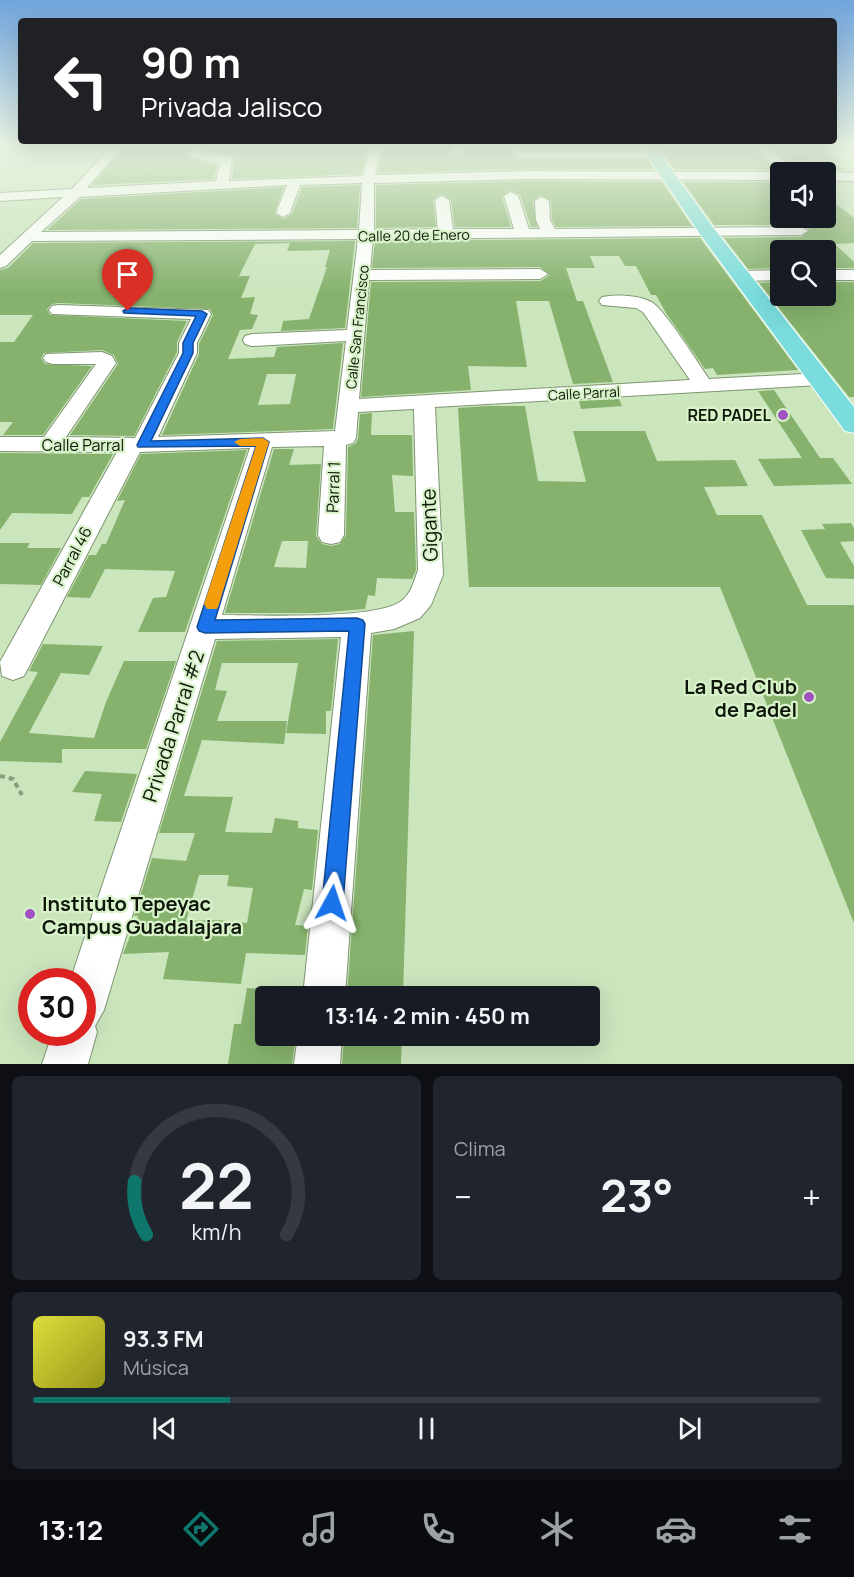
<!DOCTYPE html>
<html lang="es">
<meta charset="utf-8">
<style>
body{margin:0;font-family:Manrope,sans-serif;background:#20242c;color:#f1f3f6;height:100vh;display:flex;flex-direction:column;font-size:22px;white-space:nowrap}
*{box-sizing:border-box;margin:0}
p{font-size:20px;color:#9ea1a6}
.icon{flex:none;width:33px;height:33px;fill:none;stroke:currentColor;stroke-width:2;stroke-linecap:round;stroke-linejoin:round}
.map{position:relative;height:1064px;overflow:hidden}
.details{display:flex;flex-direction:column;gap:12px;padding:12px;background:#0d0f14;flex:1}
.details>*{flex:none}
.banner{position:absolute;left:18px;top:18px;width:819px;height:126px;border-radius:6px;box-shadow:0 6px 24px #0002;background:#202124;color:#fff;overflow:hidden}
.fabs{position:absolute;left:770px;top:162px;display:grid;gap:12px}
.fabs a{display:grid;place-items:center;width:66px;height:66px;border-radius:6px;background:#171b24;box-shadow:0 6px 24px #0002;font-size:30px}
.speed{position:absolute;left:18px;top:968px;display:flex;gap:12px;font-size:30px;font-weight:700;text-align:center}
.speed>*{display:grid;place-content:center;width:78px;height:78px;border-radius:50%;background:#171b24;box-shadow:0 6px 24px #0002;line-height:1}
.speed .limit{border:9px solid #d22;background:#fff;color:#111}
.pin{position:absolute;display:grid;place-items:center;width:51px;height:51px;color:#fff;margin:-62px -26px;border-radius:50% 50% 50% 0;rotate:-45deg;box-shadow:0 0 6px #0007}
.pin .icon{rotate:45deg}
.me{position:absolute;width:66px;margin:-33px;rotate:5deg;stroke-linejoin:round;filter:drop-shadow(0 0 4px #0008)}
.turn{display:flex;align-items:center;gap:21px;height:126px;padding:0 24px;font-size:27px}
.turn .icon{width:78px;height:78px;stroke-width:2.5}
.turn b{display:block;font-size:42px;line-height:51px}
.big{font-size:45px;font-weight:700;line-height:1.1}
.details .tile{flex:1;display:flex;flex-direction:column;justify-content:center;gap:9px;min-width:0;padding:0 21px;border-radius:9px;background:#20242c}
.details .dial{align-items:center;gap:0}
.dial svg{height:156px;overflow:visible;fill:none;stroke:#363941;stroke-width:7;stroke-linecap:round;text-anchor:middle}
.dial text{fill:#f1f3f6;stroke:none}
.song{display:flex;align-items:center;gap:18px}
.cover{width:72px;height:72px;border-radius:9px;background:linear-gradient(135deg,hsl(60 70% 55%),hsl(60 70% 35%))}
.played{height:6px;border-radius:3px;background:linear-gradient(90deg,#0f766e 25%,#363941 25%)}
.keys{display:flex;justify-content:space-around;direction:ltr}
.heat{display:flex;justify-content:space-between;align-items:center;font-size:33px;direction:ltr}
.details .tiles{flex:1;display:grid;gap:12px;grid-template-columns:1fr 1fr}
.tile:last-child{grid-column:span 2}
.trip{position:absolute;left:255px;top:986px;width:345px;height:60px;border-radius:6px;background:#171b24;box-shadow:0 6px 24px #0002;font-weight:700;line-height:60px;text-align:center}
.dock{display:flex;height:96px;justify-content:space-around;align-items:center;background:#090b0e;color:#9ea1a6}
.dock .icon{width:42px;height:42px}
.dock .selected{color:#0f766e}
.dock b{font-size:27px;color:#f1f3f6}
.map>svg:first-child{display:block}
.green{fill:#cda7e0}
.building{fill:#86b26d;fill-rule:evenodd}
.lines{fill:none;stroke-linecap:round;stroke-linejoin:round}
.minor-casing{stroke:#7e9671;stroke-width:2}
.major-casing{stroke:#fff;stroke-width:2}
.path-far1{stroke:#889c7d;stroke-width:1.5;stroke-dasharray:2 1.5;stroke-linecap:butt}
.path{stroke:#889c7d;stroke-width:4;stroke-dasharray:5 4;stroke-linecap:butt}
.minor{fill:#fff;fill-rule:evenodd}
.major{fill:#7adcdc;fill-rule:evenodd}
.route{fill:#1a73e8;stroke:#114b97;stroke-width:1.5}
.slow{fill:#f59e0b}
.poi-dot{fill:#a152c2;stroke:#d8f3ca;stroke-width:2}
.labels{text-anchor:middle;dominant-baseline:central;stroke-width:4.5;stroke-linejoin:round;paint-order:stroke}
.far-street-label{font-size:14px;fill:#0e1709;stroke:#d8f3ca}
.poi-label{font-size:16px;font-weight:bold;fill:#0e1709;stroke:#d8f3ca;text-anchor:end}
.street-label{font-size:16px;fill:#0e1709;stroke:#d8f3ca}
.near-street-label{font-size:20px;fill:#0e1709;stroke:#d8f3ca}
.near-poi-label{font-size:20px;font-weight:bold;fill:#0e1709;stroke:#d8f3ca;text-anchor:end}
</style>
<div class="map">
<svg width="854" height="1064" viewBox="0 0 854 1064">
<rect width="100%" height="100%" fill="#cbe5bd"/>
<path class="green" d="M 523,145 L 644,145 L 650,153 L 527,154 Z"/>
<path class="building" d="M 126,145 L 142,145 L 140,148 L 187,147 L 188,145 L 369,145 L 361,174 L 232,179 L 234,160 L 232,156 L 203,151 L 195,147 L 188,151 L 190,159 L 217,165 L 214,179 L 92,185 Z
M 384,145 L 450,145 L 454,155 L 464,155 L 465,148 L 511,145 L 514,158 L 519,160 L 648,160 L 654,169 L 530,169 L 378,173 Z
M 657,145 L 752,145 L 776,170 L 674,169 Z
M 769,145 L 820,145 L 846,163 L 835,163 L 844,170 L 797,172 Z
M 530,181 L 662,182 L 692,226 L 556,227 L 552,219 L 551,201 L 541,195 L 533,201 L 537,227 L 531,227 L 520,195 L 510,190 L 502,197 L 511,227 L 455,227 L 451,200 L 441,194 L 433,200 L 436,227 L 376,228 L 376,185 Z
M 683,182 L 780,182 L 780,218 L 835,218 L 825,205 L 826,196 L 854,218 L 854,243 L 835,244 L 854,262 L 854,268 L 825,268 L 825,250 L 780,250 L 780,261 L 769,262 L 775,268 L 748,269 L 724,238 L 801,237 L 810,230 L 801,225 L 714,225 Z
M 360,185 L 357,228 L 47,230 L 81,199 L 284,187 L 274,214 L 284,219 L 292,214 L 302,187 Z
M 700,238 L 798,370 L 717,375 L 713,368 L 705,369 L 666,313 L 656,295 L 651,295 L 636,266 L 625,266 L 619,256 L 590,256 L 595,268 L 566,268 L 577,301 L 583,301 L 613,382 L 573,384 L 549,301 L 516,301 L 527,367 L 468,366 L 471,390 L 361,397 L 371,282 L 540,281 L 550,275 L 540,267 L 372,268 L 375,241 Z
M 355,241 L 345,328 L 281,331 L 283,321 L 309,319 L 327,267 L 325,267 L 330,250 L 287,251 L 290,243 L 255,244 L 239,276 L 250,276 L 241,298 L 255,297 L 250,314 L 258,315 L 252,329 L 240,330 L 228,359 L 274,357 L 277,347 L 343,343 L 333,429 L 162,435 L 199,354 L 199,344 L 213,315 L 210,309 L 58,303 L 52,304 L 47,309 L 50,315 L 187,321 L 177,342 L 177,352 L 134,436 L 70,435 L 118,364 L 114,355 L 102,350 L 44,353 L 41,358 L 45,364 L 92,366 L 43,435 L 3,435 L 13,422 L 0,422 L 0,342 L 14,342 L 33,315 L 0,315 L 0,270 L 8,268 L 33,243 ZM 267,374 L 296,374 L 290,404 L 258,405 Z
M 780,282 L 780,296 L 825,296 L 825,282 L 854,282 L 854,397 L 849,397 L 759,283 Z
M 774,390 L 820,458 L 833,458 L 852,484 L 774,486 L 758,459 L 802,458 L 758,391 Z
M 619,399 L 622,406 L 581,409 L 579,401 Z
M 488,406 L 525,406 L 538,481 L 586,482 L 573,431 L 645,431 L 657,461 L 735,460 L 748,486 L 704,487 L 717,515 L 762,515 L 807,605 L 854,605 L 854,923 L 720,587 L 469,587 L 458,408 Z
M 372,413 L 371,435 L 412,435 L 413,476 L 392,475 L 395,512 L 414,512 L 416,570 L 412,579 L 377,578 L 375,596 L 368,595 L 365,609 L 315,613 L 225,613 L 274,449 L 294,449 L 289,465 L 321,464 L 316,536 L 322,544 L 331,546 L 340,544 L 346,535 L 348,447 L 355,444 L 358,439 L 360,414 ZM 282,541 L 308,541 L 306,568 L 274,567 Z
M 247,450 L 185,632 L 138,632 L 153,598 L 166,597 L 175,571 L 105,569 L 90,598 L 67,597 L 89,555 L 96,555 L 102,544 L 106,544 L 125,500 L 117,501 L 141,454 Z
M 0,453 L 113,454 L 89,497 L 82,497 L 72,514 L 12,513 L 0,530 Z
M 851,523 L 854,528 L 854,541 L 840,542 L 854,566 L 854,579 L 826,578 L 801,530 L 825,529 L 822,524 Z
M 0,543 L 30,543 L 27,548 L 61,548 L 41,585 L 0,584 Z
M 414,631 L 403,996 L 347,996 L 373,635 Z
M 338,639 L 331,711 L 326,711 L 326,734 L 286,733 L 298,663 L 222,663 L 215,690 L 227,691 L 217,721 L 287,721 L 284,744 L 202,740 L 184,796 L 233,797 L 225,832 L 272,833 L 275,818 L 298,821 L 298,828 L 318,830 L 312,890 L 304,889 L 295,925 L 308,926 L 305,955 L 246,953 L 241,984 L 163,979 L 169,952 L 123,954 L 138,916 L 134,916 L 152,858 L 186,861 L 195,833 L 159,833 L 217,641 ZM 199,875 L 229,875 L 227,886 L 253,888 L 247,923 L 218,920 L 186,921 Z
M 43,644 L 103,646 L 89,675 L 61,673 L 29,733 L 94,738 L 106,702 L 124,661 L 176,661 L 146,749 L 62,749 L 62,763 L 0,761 L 0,742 L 38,672 L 29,671 Z
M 85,771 L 137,774 L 121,822 L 94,821 L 102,794 L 72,792 Z
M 247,988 L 266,989 L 266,1035 L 296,1035 L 292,1064 L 228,1064 L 234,1024 L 241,1024 Z
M 344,1035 L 402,1035 L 401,1064 L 342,1064 Z"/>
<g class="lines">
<defs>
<path id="minor" d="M 112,145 L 124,145 L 87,188 L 216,181 L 220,163 L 192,158 L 190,152 L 196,149 L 202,153 L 230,157 L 232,160 L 229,181 L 363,176 L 371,145 L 382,145 L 375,175 L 530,171 L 781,172 L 780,180 L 530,179 L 374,183 L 374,230 L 438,229 L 435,200 L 442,196 L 449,200 L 453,229 L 514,229 L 504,196 L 511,192 L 518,196 L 529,229 L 540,229 L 536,220 L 535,201 L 542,197 L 549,201 L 550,220 L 555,229 L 801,227 L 808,231 L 801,235 L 373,239 L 370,270 L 540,269 L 548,274 L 540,279 L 369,280 L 359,399 L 690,380 L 643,312 L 636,308 L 602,305 L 599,301 L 602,297 C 616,294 641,295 653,303 C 666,312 698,363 709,379 L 820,373 L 827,375 L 830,379 L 827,383 L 820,385 L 435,407 L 443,575 L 431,605 L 420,618 L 394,629 L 371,633 L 345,996 L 303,996 L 341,637 L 215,639 L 104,1010 L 95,1026 L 97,1032 L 88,1064 L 42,1064 L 53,1032 L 82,1032 L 82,981 L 70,981 L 250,448 L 140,452 L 24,676 L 13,680 L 2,676 L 0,662 L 117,452 L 0,451 L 0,437 L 44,437 L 96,364 L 53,364 L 46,362 L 43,358 L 46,354 L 102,352 L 112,356 L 116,363 L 66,437 L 135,438 L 179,353 L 179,343 L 191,319 L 52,314 L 49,310 L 52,306 L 58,305 L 208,310 L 211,314 L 197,343 L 197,353 L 158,437 L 335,431 L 346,341 L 252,346 L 245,344 L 243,340 L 245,336 L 252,334 L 347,330 L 358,239 L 32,241 L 6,266 L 0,268 L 0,255 L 63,197 L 0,201 L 0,193 L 72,189 ZM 362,183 L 359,230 L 41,232 L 80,197 L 287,185 L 276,213 L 283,217 L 290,213 L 300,185 ZM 414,409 L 418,570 C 414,581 411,595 400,602 C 372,620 260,615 222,615 L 272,447 L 324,446 L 318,535 L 322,542 L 331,544 L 340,542 L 344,535 L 346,445 L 353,443 L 356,438 L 358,412 Z
M 452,145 L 462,145 L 464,151 L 462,153 L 454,153 Z
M 754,145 L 766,145 L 795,172 L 782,172 Z
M 523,152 L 654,152 L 660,155 L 654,158 L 519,158 L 517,156 Z
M 824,172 L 825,172 L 854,173 L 854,181 L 825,180 Z
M 780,270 L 780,280 L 741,281 L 733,276 L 741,271 Z
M 825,270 L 854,270 L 854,280 L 825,280 Z
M 298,1035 L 342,1035 L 340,1064 L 294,1064 Z"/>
<path id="major" d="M 640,145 L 654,145 L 712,226 L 854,407 L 854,433 L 845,431 L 700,234 Z"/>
</defs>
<use href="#minor" class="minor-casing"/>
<use href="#major" class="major-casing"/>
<path class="path-far1" d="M 149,175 L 168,154"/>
<path class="path" d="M 0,776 L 13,779 L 22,795"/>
<use href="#minor" class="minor"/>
<use href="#major" class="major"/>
</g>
<linearGradient id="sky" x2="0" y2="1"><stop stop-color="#70a4dc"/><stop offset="0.49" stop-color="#e8f3e1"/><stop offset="1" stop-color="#e8f3e1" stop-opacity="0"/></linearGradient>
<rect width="854" height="294" fill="url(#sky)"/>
<path class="route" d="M 128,308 L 202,311 L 207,314 L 193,343 L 193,353 L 151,441 L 263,438 L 269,442 L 215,620 L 357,618 L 363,620 L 365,624 L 343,903 L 340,911 L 332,914 L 325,911 L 322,903 L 349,631 L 205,633 L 199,631 L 197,627 L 256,446 L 138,447 L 137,445 L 183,353 L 183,343 L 196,316 L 124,313 L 123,311 Z"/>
<path class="slow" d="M 263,438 L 269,442 L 219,604 L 217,609 L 207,609 L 204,604 L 256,446 L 240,446 L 234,442 L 240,439 Z"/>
<g class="poi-dot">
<circle cx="783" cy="415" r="6"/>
<circle cx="809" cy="697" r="6"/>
<circle cx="30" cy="914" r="6"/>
</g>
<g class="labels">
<g class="far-street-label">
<text transform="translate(414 235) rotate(-1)">Calle 20 de Enero</text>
<text transform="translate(357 327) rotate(-84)">Calle San Francisco</text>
<text transform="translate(584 393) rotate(-3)">Calle Parral</text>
</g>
<g class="poi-label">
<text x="771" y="415">RED PADEL</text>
</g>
<g class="street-label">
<text x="83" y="445">Calle Parral</text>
<text transform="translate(333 487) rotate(-88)">Parral 1</text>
<text transform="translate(72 556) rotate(-62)">Parral 46</text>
</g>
<g class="near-street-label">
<text transform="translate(429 525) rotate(-92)">Gigante</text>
<text transform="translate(173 726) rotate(-72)">Privada Parral #2</text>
</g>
<g class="near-poi-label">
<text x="797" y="686">La Red Club<tspan x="797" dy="23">de Padel</tspan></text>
<text x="42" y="903" text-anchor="start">Instituto Tepeyac<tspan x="42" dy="23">Campus Guadalajara</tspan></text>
</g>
</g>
</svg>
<div class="fabs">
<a><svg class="icon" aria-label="sound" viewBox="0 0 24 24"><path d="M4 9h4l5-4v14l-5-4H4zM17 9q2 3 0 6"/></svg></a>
<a><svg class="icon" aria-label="search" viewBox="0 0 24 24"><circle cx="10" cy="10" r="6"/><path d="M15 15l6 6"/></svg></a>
</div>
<div class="speed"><div class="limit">30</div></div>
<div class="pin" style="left:128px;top:311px;background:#d93025"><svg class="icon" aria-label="arrive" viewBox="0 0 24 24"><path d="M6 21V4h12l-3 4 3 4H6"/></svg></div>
<svg class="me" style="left:332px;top:903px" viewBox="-20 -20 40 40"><path d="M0-17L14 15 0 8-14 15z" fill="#1a73e8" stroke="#fff" stroke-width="4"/></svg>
<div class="trip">13:14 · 2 min · 450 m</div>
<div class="banner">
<div class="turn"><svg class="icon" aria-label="left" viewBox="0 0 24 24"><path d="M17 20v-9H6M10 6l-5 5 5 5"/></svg><div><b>90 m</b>Privada Jalisco</div></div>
</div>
</div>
<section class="details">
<div class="tiles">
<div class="tile dial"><svg viewBox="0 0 100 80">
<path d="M14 69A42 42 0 1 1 86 69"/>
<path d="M14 69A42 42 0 0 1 8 42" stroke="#0f766e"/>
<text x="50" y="56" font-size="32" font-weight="700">22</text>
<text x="50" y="72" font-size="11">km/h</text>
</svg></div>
<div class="tile"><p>Clima</p>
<div class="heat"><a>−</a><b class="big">23°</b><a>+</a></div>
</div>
<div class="tile">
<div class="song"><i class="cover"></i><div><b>93.3 FM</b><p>Música</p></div></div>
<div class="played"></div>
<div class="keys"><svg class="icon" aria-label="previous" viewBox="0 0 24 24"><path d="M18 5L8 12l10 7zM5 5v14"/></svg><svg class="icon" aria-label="pause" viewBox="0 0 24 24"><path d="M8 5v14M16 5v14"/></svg><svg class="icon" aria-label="next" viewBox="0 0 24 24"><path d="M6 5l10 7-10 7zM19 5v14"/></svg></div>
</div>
</div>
</section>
<nav class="dock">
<b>13:12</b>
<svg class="icon selected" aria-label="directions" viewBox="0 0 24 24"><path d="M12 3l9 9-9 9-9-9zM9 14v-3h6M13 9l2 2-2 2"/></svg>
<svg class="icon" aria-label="music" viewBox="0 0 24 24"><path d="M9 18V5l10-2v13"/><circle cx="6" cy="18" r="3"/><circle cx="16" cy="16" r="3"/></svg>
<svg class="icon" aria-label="phone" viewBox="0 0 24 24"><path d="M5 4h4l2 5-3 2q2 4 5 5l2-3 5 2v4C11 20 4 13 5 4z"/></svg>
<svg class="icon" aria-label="climate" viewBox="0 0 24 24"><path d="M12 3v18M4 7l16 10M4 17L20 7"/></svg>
<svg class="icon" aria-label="car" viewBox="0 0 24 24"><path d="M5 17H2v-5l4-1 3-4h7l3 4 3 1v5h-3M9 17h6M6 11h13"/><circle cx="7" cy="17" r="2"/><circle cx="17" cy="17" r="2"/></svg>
<svg class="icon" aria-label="filters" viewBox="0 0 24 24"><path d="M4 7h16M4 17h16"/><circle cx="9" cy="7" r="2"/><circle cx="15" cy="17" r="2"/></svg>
</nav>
